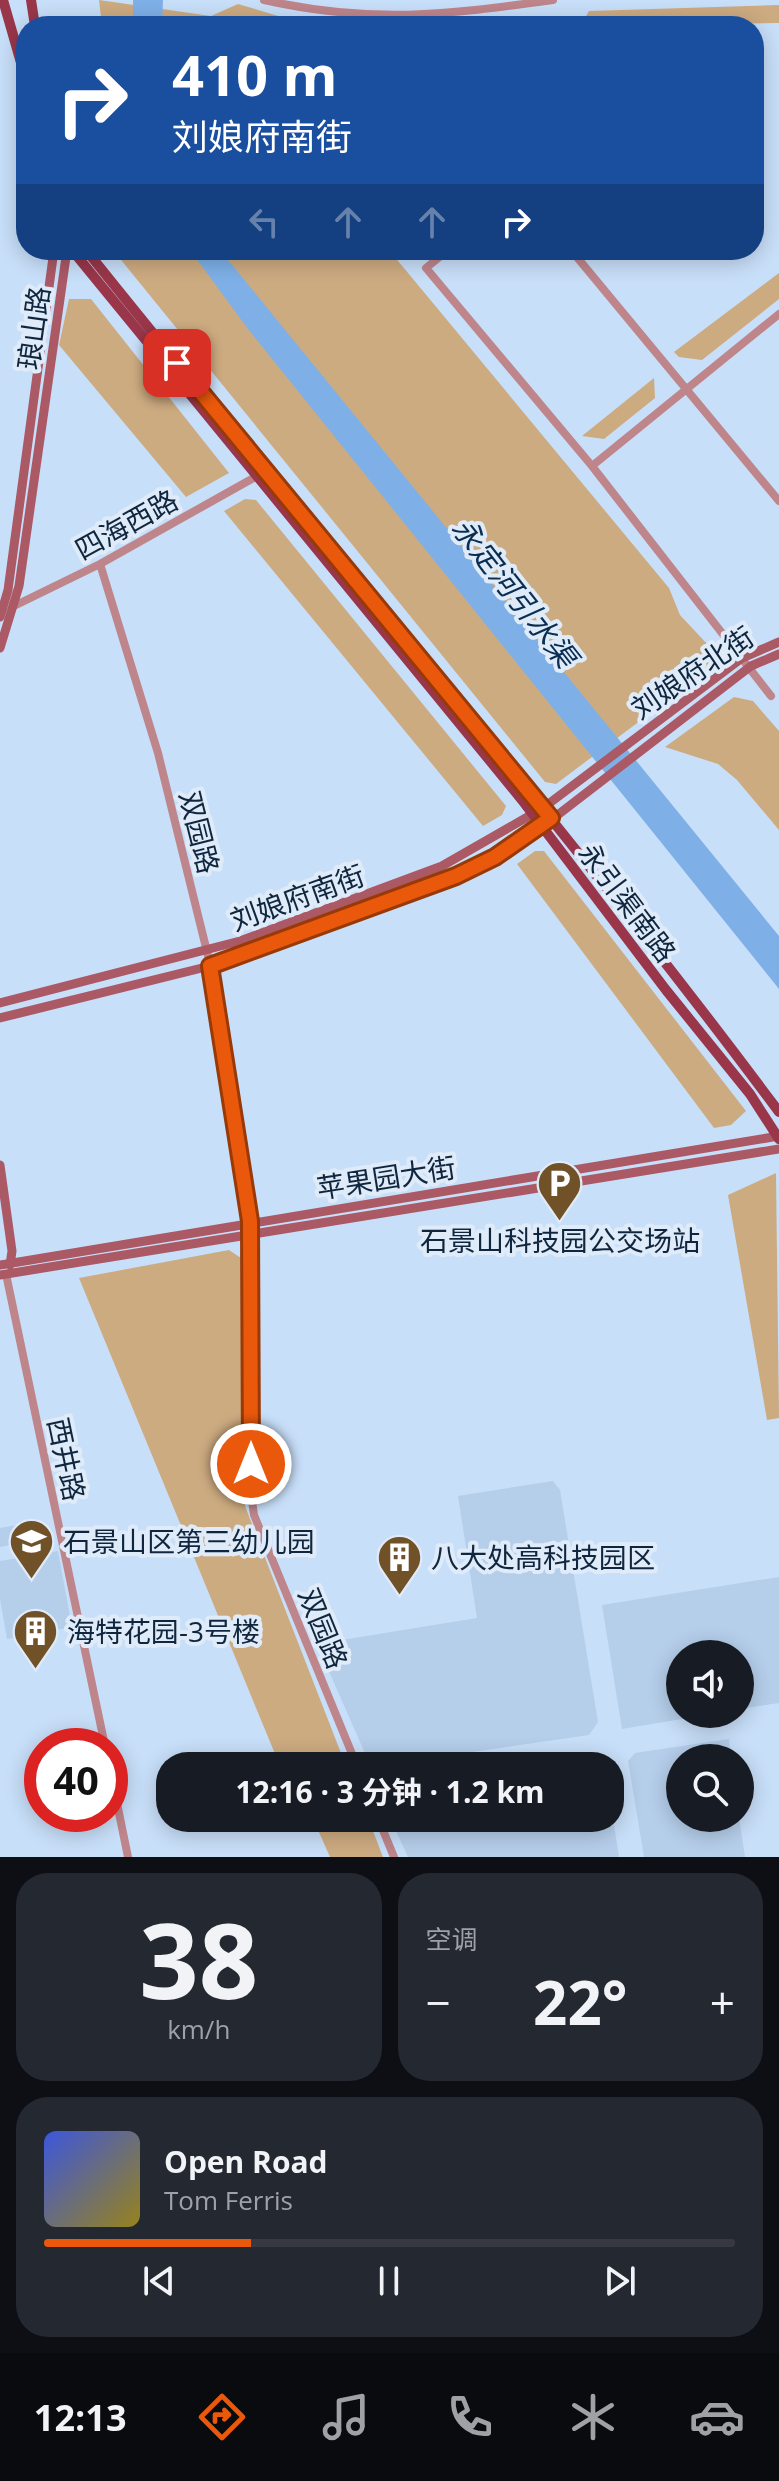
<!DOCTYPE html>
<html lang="zh">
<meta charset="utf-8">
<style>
body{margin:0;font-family:"Open Sans","Noto Sans SC",sans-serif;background:#242831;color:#f1f3f6;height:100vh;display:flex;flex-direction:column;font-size:30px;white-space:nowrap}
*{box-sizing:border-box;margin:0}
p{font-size:26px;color:#9ea1a6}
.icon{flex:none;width:44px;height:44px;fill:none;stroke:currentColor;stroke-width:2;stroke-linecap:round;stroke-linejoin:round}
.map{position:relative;height:1857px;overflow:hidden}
.side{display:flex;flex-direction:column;gap:16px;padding:16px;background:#0d0f14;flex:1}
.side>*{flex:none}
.top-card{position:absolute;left:16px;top:16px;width:748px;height:244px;border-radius:32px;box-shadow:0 4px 20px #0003;background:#1a4fa0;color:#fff;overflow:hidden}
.tools{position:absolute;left:666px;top:1640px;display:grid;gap:16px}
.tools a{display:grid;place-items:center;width:88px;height:88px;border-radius:50%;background:#171b24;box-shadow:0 4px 20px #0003;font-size:40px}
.speed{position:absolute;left:24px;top:1728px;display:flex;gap:16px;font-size:40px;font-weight:700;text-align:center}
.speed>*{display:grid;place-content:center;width:104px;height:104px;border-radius:50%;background:#171b24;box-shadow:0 4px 20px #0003;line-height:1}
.speed .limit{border:12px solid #d22;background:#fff;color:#111}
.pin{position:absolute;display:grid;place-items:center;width:68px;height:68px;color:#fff;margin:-34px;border-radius:16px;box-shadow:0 4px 12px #0006}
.me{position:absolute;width:88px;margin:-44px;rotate:0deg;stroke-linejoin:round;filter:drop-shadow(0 0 6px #0008)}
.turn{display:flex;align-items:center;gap:28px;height:168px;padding:0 24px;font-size:36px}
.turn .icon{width:104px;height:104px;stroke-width:2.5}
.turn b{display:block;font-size:56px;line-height:68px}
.lanes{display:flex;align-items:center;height:76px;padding:0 24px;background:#0003;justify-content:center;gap:40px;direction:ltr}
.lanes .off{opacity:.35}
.big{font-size:60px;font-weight:700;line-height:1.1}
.side .tile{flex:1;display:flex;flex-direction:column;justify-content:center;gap:12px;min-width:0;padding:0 28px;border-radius:32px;background:#242831}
.side .dial{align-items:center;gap:0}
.dial b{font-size:104px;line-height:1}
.song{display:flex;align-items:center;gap:24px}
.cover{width:96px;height:96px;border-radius:12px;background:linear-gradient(135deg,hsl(230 70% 55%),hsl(50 70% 35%))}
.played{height:8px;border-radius:4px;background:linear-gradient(90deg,#ea580c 30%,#363941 30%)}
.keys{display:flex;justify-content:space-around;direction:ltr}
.heat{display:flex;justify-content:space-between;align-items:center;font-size:44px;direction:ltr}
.side .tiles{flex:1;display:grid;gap:16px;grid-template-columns:1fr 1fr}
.tile:last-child{grid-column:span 2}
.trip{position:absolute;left:156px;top:1752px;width:468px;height:80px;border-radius:32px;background:#171b24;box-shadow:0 4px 20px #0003;font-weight:700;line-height:80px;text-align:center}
.tab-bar{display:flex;height:128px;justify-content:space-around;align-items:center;background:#090b0e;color:#9ea1a6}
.tab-bar .icon{width:56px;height:56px}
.tab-bar .on{color:#ea580c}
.tab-bar b{font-size:36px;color:#f1f3f6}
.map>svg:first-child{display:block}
.built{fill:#b5ceea}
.green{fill:#cdab81}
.water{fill:#7eb0e7}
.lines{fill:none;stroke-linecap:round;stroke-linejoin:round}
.tertiary{stroke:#be858b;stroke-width:8}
.secondary{stroke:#aa5965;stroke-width:9}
.primary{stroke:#99364a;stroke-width:10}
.route-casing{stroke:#983908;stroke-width:20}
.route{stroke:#ea580c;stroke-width:14}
.labels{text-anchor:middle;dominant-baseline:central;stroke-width:8;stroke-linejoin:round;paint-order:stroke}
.street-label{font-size:28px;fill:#0f263e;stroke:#dfebf8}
.poi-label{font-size:28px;fill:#0f263e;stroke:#dfebf8;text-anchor:start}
.water-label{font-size:30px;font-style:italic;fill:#0a2e52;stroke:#dfebf8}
</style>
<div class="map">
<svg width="779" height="1857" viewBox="0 0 779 1857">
<rect width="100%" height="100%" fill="#c8dff9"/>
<path class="built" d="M 553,1481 L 560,1490 L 598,1722 L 589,1735 L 375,1766 L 367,1758 L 317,1644 L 477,1618 L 458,1496 Z
M 40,1521 L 43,1539 L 0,1547 L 0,1528 Z
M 58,1551 L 72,1627 L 7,1639 L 0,1599 L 0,1561 Z
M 779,1577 L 779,1703 L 740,1709 L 740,1654 L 680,1654 L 680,1714 L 712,1714 L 622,1729 L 602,1605 Z
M 729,1739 L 731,1758 L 680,1758 L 680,1818 L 739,1818 L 745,1857 L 644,1857 L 628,1761 L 635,1753 Z
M 603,1755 L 605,1766 L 537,1766 Z
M 610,1799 L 619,1857 L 408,1857 L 390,1818 L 610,1818 Z"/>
<path class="green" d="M 99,0 L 211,16 L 238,4 L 285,18 L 287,26 L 102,26 Z
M 779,5 L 779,23 L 580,26 L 589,11 Z
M 113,250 L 389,250 L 669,588 L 680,615 L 709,646 L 709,669 L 556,784 L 545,782 Z
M 779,273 L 779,299 L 702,360 L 679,357 L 674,352 Z
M 69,299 L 91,299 L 229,473 L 186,497 L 59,345 Z
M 654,378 L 655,398 L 604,439 L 582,436 Z
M 245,499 L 256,500 L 506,806 L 502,815 L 483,826 L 224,511 Z
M 734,697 L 753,701 L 779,731 L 779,830 L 737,780 L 718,764 L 665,747 Z
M 535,851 L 544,851 L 746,1111 L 731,1125 L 714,1128 L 517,864 Z
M 776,1173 L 779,1418 L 767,1420 L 728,1195 Z
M 229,1250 L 241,1258 L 245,1506 L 346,1766 L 280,1766 L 79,1278 Z
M 302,1818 L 368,1818 L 383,1857 L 330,1857 L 314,1821 Z"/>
<path class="water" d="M 133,0 L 163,0 L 162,26 L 133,26 Z
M 190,250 L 220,250 L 779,936 L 779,989 L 248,329 Z"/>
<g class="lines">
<path class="tertiary" d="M 264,0 C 372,24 445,15 553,0
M 448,250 L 426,268 L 592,466 L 771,696
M 571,250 L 779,501
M 592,466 L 779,314
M 100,564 L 158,753 L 212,972 L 250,1221 L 251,1493 L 254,1515 L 357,1766
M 14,606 L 100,564 L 257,476
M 6,1274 L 105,1746
M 110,1769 L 128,1857
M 378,1818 L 394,1857"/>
<path class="secondary" d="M 0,617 L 8,590 L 54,250
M 0,648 L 19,586 L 67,250
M 0,1003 L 240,941 L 442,866 L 543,808 L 742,658 L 779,642
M 0,1018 L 210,966 L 456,876 L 495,857 L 542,827 L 751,666 L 779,654
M 0,1165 L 12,1251 L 10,1265
M 0,1265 L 779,1136
M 0,1275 L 779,1149"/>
<path class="primary" d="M 3,0 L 26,80
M 31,0 L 35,26
M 72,250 L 522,800 L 666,990 L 750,1094 L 779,1139
M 86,250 C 316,538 559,816 779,1112"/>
</g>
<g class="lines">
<defs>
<path id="route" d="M 177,363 L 551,818 L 495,857 L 456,876 L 210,966 L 250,1221 L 251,1464"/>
</defs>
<use href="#route" class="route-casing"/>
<use href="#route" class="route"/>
</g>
<defs>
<symbol id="parking-pin" viewBox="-11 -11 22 30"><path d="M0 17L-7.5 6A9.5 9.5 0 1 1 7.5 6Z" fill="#715127" stroke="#dfebf8"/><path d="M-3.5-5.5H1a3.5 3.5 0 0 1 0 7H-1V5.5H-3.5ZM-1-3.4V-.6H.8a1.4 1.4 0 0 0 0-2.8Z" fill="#fff"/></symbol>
<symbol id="school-pin" viewBox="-11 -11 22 30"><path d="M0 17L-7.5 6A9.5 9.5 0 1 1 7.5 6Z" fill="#715127" stroke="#dfebf8"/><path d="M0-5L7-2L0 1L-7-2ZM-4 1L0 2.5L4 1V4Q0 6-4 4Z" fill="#fff"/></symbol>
<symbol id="building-pin" viewBox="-11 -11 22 30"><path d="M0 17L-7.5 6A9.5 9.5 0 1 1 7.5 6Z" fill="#715127" stroke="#dfebf8"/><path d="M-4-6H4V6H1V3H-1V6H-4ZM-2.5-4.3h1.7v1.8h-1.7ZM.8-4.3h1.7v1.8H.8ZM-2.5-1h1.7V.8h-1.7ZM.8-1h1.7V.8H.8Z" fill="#fff"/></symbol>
</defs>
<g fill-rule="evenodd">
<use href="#parking-pin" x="534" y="1158" width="51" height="69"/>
<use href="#school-pin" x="6" y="1516" width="51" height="69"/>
<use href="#building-pin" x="374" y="1532" width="51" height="69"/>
<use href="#building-pin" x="10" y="1606" width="51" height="69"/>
</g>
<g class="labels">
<g class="street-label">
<text transform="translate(33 328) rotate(-82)">琅山路</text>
<text transform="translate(126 524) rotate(-29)">四海西路</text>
<text transform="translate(692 672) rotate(-34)">刘娘府北街</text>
<text transform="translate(200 832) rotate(76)">双园路</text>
<text transform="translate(297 897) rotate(-20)">刘娘府南街</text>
<text transform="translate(628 902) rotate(53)">永引渠南路</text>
<text transform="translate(386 1177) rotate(-9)">苹果园大街</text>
<text transform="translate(67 1459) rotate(78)">西井路</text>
<text transform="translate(324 1628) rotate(68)">双园路</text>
</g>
<g class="poi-label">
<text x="560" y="1240" text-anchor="middle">石景山科技园公交场站</text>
<text x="63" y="1541">石景山区第三幼儿园</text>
<text x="431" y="1557">八大处高科技园区</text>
<text x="67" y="1631">海特花园-3号楼</text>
</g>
<g class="water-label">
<text transform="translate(515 592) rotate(52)">永定河引水渠</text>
</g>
</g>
</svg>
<div class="tools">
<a><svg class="icon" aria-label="sound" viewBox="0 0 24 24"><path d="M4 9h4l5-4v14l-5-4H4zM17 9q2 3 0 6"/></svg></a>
<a><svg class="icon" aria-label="search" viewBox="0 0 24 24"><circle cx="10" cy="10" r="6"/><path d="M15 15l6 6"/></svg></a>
</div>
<div class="speed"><div class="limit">40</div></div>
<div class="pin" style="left:177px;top:363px;background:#d93025"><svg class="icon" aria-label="arrive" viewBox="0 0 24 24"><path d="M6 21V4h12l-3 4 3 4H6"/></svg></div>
<svg class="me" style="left:251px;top:1464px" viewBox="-20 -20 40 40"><circle r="17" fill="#ea580c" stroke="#fff" stroke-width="3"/><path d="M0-11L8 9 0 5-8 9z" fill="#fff"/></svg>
<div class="trip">12:16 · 3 分钟 · 1.2 km</div>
<div class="top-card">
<div class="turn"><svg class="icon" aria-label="right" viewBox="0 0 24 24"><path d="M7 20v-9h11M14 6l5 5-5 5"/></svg><div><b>410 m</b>刘娘府南街</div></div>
<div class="lanes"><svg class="icon off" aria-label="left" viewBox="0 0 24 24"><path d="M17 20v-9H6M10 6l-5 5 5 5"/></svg><svg class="icon off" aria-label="ahead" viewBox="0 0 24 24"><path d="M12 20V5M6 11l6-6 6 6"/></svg><svg class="icon off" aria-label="ahead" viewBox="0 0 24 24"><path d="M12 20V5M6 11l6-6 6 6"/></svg><svg class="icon" aria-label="right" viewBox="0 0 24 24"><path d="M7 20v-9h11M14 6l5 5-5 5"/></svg></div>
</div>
</div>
<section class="side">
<div class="tiles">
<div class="tile dial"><b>38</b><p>km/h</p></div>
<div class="tile"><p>空调</p>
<div class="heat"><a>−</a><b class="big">22°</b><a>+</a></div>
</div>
<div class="tile">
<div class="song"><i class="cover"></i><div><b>Open Road</b><p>Tom Ferris</p></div></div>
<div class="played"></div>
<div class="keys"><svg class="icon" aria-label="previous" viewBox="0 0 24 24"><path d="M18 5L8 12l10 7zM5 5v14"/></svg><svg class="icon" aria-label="pause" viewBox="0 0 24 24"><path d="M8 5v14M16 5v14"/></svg><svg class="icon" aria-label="next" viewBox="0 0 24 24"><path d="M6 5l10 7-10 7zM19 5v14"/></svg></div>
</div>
</div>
</section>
<nav class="tab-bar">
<b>12:13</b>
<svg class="icon on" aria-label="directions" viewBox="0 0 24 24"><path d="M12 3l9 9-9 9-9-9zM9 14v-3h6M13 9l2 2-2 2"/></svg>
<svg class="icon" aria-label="music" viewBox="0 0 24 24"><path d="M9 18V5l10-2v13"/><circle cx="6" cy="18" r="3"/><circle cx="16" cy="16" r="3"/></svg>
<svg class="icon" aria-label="phone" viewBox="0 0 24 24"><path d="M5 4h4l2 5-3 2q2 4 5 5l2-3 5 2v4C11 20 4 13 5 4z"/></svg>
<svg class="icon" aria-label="climate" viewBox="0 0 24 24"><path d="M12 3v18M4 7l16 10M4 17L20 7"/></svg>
<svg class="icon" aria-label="car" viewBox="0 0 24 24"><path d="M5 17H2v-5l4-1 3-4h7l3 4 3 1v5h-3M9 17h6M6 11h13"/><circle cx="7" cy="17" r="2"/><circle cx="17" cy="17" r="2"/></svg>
</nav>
